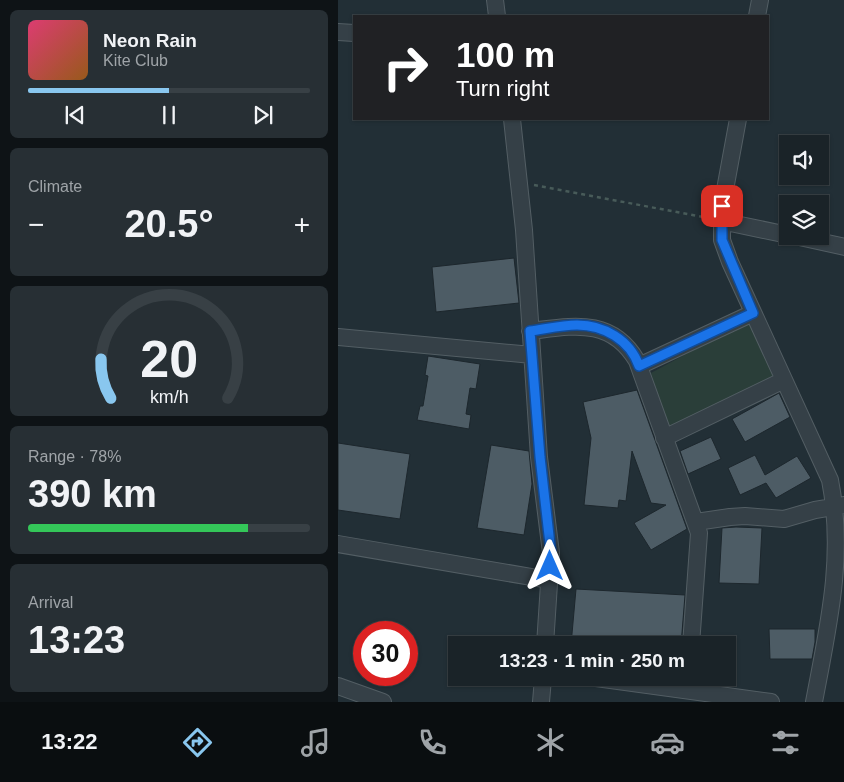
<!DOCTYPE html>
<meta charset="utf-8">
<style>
body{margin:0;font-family:Arial,sans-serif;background:#272f34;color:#f1f3f6;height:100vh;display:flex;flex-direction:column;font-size:19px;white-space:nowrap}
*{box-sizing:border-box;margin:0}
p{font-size:16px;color:#9fa4a8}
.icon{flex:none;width:28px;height:28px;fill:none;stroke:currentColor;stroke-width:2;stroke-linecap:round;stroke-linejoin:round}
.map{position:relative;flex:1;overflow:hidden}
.drawer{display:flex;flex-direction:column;gap:10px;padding:10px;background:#0e1316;width:338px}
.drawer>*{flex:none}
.guide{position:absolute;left:15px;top:15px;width:416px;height:105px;border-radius:0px;box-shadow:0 1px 4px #0004,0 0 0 1px #384045;background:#202124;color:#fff;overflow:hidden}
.fabs{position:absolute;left:441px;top:135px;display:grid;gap:10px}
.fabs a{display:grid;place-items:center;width:50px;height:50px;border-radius:0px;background:#1a2328;box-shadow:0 1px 4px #0004,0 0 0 1px #384045;font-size:25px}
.speed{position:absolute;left:15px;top:621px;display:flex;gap:10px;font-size:25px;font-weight:700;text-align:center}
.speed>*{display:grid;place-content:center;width:65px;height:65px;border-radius:50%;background:#1a2328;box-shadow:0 1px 4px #0004,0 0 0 1px #384045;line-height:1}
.speed .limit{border:8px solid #d22;background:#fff;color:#111}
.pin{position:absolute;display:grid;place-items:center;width:42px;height:42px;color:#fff;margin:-21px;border-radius:10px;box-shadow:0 2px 8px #0006}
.me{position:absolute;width:55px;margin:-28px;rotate:0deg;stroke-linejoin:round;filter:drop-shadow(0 0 4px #0008)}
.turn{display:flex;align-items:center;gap:18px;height:105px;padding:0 20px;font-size:22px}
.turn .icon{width:65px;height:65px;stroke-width:2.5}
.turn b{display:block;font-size:35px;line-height:42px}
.big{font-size:38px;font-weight:700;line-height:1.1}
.drawer .tile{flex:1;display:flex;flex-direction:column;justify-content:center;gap:8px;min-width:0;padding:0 18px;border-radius:8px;background:#272f34}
.drawer .dial{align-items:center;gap:0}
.dial svg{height:130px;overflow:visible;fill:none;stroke:#384045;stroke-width:7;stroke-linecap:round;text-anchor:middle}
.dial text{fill:#f1f3f6;stroke:none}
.song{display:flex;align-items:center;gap:15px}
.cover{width:60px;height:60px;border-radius:8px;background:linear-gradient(135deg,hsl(340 70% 55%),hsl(30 70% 35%))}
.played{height:5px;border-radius:2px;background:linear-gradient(90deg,#89c7ef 50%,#384045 50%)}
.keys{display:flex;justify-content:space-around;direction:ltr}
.heat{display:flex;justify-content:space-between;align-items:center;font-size:28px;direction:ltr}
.charge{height:8px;border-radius:4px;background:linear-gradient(90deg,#34c759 78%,#384045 0)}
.trip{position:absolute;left:110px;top:636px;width:288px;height:50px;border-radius:0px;background:#1a2328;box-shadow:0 1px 4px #0004,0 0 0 1px #384045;font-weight:700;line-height:50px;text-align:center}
.dock{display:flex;height:80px;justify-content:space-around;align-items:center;background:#0a0e10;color:#9fa4a8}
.dock .icon{width:35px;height:35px}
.dock .active{color:#89c7ef}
.dock b{font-size:22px;color:#f1f3f6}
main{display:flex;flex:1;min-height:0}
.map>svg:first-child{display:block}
.green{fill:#2a3e39}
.building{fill:#4d5c65;stroke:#1d272d}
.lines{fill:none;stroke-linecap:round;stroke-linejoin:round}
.minor-casing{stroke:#535e64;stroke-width:18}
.path{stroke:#485b59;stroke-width:2.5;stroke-dasharray:4 4;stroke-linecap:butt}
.minor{stroke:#354047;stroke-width:16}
.route-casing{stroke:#114b97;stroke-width:12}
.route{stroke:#1a73e8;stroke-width:9}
</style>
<main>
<section class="drawer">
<div class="tile">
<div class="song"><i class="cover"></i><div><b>Neon Rain</b><p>Kite Club</p></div></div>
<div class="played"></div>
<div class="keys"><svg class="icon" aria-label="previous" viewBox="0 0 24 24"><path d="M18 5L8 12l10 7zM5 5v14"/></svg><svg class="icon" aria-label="pause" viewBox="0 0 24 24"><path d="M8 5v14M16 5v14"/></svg><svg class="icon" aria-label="next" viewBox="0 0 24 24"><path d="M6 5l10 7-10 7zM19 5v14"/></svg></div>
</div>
<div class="tile"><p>Climate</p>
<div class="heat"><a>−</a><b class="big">20.5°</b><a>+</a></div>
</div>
<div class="tile dial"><svg viewBox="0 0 100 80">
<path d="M14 69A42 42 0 1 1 86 69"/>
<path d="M14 69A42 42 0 0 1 8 45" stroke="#89c7ef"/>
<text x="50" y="56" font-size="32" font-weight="700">20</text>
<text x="50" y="72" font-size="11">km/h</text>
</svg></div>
<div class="tile"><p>Range · 78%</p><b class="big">390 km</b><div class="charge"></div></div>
<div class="tile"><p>Arrival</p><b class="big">13:23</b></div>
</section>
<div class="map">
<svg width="507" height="702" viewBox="0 0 507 702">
<rect width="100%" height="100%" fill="#222f36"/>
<path class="green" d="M 409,324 L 412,325 L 436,377 L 330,429 L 313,373 L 400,326 Z"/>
<path class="building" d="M 176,258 L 181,303 L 98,312 L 94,267 Z
M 90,356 L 142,364 L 138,389 L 132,388 L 128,414 L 133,415 L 131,429 L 79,420 L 82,406 L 85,406 L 90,376 L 87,375 Z
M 299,390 L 349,529 L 313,550 L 296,523 L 328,505 L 313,503 L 294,451 L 288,501 L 281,500 L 280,508 L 246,505 L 253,438 L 245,402 Z
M 441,393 L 452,417 L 407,442 L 394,419 Z
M 373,437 L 383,459 L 350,474 L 342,451 Z
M 0,443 L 72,454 L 62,519 L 0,510 Z
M 153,445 L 191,451 L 194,484 L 186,535 L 139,528 Z
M 417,455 L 427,475 L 459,456 L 473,478 L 438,498 L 428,483 L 402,495 L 390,468 Z
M 398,527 L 424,528 L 421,584 L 381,583 L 384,528 Z
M 238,589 L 347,595 L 343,645 L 233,645 Z
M 431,629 L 477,629 L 477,642 L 474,659 L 432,659 Z"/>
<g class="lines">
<defs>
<path id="minor" d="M 157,0 L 159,16
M 419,16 L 422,0
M 0,32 L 16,33
M 174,119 L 186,230 L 201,457 L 213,553 L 207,645
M 400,119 L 384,206 L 384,240 L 392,262 L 492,480 C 507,557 490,627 476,702
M 383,221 L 450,235
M 457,236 L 507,247
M 192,331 C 235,326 273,317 299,361 L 361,533 L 353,645
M 0,337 L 194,355
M 301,366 L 415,313
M 326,438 L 446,380
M 358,522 L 392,517 L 407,516 L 446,519 L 477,510 L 507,505
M 0,544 L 211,580
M 258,678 L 433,702
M 0,686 L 45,702
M 203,702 L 205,678"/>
</defs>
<use href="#minor" class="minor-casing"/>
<path class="path" d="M 196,185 L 370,218"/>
<use href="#minor" class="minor"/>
</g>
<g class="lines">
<defs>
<path id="route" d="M 212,566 L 213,553 L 202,457 L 192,331 C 207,329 224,325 239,325 C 266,325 292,340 301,366 L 415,313 L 384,240 L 384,206"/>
</defs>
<use href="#route" class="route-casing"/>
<use href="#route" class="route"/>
</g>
</svg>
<div class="fabs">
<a><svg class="icon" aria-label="sound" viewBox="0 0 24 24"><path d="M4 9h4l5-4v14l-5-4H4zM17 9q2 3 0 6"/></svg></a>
<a><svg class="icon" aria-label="layers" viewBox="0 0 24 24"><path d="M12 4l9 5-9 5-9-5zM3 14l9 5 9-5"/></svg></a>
</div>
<div class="speed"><div class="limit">30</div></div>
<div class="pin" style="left:384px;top:206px;background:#d93025"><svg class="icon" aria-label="arrive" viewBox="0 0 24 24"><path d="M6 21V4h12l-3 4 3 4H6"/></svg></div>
<svg class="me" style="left:212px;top:566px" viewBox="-20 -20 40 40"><path d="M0-17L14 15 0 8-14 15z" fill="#1a73e8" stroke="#fff" stroke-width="4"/></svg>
<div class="trip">13:23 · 1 min · 250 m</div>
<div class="guide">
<div class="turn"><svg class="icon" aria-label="right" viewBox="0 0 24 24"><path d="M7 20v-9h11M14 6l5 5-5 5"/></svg><div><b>100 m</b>Turn right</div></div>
</div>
</div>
</main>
<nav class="dock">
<b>13:22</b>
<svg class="icon active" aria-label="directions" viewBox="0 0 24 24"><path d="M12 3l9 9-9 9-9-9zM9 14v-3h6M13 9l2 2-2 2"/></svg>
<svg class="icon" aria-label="music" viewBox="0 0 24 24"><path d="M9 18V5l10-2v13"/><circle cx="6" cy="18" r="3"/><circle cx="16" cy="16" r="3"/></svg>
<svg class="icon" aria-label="phone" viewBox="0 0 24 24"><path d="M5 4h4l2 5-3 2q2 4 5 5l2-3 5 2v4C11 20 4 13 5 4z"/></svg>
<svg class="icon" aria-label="climate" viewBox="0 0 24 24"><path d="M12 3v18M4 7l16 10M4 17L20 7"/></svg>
<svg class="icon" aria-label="car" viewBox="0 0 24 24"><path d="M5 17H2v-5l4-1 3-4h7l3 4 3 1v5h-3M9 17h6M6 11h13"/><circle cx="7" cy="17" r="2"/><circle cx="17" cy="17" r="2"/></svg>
<svg class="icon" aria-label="filters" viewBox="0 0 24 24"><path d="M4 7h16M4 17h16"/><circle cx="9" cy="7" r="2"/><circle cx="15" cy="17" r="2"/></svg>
</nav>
